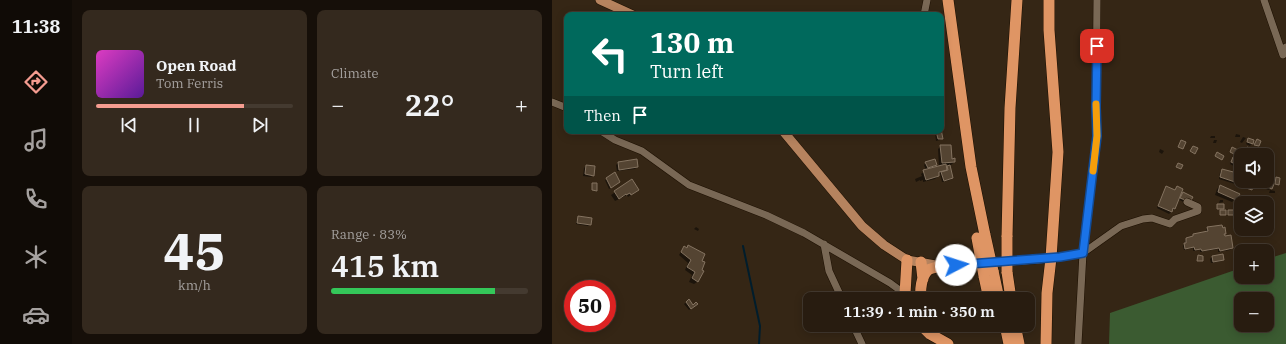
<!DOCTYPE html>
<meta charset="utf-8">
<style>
body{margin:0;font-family:"IBM Plex Serif",serif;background:#34291e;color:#f1f3f6;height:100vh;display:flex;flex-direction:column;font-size:15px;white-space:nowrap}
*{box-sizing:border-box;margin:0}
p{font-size:13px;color:#a5a19f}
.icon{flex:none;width:22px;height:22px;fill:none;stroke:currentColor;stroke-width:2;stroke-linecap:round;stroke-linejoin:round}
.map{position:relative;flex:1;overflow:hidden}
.side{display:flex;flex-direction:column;gap:10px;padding:10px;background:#160f09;width:480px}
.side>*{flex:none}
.top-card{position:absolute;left:12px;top:12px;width:380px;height:122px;border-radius:8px;box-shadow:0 2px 10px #0003,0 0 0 1px #443a30;background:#00695c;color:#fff;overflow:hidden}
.fabs{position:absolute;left:682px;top:148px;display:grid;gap:8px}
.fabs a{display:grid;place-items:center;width:40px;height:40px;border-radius:8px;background:#281c10;box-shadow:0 2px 10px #0003,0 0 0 1px #443a30;font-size:20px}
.speed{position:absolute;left:12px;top:280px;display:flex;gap:8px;font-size:20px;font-weight:700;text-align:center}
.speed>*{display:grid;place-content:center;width:52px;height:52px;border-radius:50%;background:#281c10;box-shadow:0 2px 10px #0003,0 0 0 1px #443a30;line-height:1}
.speed .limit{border:6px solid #d22;background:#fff;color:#111}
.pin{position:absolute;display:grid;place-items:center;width:34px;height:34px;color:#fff;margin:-17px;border-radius:8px;box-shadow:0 2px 6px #0006}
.me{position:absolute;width:44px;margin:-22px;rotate:85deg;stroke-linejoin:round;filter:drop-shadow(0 0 3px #0008)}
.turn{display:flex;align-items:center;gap:14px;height:84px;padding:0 20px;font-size:18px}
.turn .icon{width:52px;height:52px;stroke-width:2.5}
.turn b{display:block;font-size:28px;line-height:34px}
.then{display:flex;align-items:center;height:38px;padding:0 20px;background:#0003;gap:8px;font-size:15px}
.big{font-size:30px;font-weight:600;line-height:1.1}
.side .card{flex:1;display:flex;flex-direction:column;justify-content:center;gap:6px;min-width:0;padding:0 14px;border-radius:8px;background:#34291e}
.side .dial{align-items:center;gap:0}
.dial b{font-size:52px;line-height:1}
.song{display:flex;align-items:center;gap:12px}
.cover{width:48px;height:48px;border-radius:6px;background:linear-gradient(135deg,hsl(310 70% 55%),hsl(270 70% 35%))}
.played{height:4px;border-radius:2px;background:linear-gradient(90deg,#f59c90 75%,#443a30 75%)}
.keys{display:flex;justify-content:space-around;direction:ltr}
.heat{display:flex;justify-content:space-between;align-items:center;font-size:22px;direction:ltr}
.charge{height:6px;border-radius:3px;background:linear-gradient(90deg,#34c759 83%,#443a30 0)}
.side .tiles{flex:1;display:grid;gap:10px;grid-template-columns:repeat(2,1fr)}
.trip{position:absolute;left:251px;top:292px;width:232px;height:40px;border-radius:8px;background:#281c10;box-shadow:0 2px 10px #0003,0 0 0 1px #443a30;font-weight:600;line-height:40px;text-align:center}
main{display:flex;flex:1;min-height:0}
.dock{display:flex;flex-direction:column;width:72px;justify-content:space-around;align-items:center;background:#100b06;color:#a5a19f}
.dock .icon{width:28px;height:28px}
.dock .selected{color:#f59c90}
.dock b{font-size:18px;color:#f1f3f6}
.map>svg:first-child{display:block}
.green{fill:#3b5b31;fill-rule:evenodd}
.shadow{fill:#0007}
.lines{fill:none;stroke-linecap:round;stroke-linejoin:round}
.stream{stroke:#001d2c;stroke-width:2}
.building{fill:#544432;stroke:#847360}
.minor-casing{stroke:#1c0f01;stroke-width:8}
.major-casing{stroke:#1c0f01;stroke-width:10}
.highway-casing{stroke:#1c0f01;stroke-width:12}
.minor{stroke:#796855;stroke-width:7}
.major{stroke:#b6835e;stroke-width:9}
.highway{stroke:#df9564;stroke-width:11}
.highway-bridge-casing{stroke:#1c0f01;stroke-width:12;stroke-linecap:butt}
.highway-bridge{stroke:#df9564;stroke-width:11}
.route-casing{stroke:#114b97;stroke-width:10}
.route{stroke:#1a73e8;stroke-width:7}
.slow{stroke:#f59e0b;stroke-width:7}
</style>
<main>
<nav class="dock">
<b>11:38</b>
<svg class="icon selected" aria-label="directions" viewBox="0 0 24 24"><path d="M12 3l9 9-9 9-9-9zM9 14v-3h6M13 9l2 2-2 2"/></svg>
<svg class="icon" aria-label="music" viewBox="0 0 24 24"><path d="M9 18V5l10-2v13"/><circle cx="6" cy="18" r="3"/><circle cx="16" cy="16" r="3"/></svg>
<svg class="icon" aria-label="phone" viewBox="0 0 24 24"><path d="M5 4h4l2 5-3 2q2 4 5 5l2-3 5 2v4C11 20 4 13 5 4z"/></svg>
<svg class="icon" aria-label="climate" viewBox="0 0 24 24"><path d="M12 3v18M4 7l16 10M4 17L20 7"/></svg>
<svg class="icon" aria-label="car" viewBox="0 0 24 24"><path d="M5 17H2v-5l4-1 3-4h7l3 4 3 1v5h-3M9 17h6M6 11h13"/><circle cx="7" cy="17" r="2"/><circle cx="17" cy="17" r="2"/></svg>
</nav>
<section class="side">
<div class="tiles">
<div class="card">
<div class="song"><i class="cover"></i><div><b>Open Road</b><p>Tom Ferris</p></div></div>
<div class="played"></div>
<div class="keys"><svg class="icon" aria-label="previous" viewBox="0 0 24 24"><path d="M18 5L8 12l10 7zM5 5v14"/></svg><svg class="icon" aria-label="pause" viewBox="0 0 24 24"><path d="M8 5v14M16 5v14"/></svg><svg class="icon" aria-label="next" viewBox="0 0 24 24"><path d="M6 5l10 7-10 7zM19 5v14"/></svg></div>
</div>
<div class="card"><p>Climate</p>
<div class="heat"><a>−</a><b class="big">22°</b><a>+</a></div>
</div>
<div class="card dial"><b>45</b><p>km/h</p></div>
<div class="card"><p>Range · 83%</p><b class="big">415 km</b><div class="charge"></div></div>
</div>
</section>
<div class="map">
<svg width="734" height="344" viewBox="0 0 734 344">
<rect width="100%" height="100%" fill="#352615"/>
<path class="green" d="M 734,253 L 734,344 L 557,344 L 558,313 L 689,268 L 689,277 L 715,277 L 715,259 ZM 689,299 L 715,299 L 715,325 L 689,325 Z"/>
<path class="shadow" d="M 384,131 L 389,131 L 390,138 L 388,140 L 384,141 L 383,133 Z
M 684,134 L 688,135 L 688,137 L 683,137 Z
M 659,136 L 663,136 L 663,138 L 658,138 Z
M 691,137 L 694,138 L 690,143 L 688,142 Z
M 697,139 L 701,141 L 698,146 L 694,144 Z
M 662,140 L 665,140 L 664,143 L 661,143 Z
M 389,146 L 402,162 L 399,165 L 393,165 L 394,168 L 397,165 L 400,178 L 398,180 L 390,182 L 388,173 L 386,174 L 386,176 L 383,179 L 371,182 L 371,180 L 368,181 L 368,180 L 364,182 L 363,179 L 370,176 L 369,174 L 374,170 L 372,165 L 374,163 L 384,165 L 379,169 L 387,167 L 386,149 Z
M 608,149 L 612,151 L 610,154 L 607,152 Z
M 707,150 L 708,151 L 707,155 L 704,155 Z
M 681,159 L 689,163 L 686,168 L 678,164 Z
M 721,162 L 720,164 L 716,165 L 717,163 Z
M 66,163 L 85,167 L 83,169 L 65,171 L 64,165 Z
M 34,166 L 41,175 L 39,177 L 31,176 L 32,168 Z
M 670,171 L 685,182 L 683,184 L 667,179 L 668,172 Z
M 55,179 L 65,184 L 57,189 L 53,180 Z
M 80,181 L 86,190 L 76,197 L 75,195 L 63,201 L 59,195 Z
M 717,183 L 719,188 L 717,190 L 714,189 Z
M 668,186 L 683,199 L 680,202 L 663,195 L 665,189 Z
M 614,187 L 623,191 L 625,187 L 627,198 L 631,193 L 635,204 L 626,199 L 623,208 L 617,214 L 605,208 Z
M 718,190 L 723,191 L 723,193 L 717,193 Z
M 694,195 L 697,196 L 696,200 L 692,198 Z
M 668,200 L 671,200 L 671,202 L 667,203 Z
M 27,217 L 38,224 L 36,226 L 24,224 L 25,219 Z
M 144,227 L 147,229 L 146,231 L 142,229 Z
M 656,228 L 673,234 L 672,235 L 680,248 L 678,250 L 666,252 L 666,249 L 648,252 L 648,250 L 641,251 L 641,248 L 632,250 L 631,246 L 634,239 L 639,238 L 641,235 L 654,233 L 654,230 Z
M 136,246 L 148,261 L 145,282 L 142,284 L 137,282 L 140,275 L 133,270 L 136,263 L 127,255 L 132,247 L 134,249 Z
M 660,257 L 671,259 L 669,261 L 659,263 L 658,259 Z
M 136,301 L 140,306 L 143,306 L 137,310 L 132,304 Z"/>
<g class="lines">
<path class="stream" d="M 191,246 L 208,326 L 207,344"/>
</g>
<path class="building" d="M 389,129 L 391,139 L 386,139 L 384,131 L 389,131 Z
M 696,138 L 702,140 L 701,144 L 695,142 Z
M 705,139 L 709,141 L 707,146 L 702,145 Z
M 629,140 L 634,142 L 631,149 L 626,147 Z
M 388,145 L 399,145 L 400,159 L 403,158 L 403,162 L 390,163 Z
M 641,146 L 646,148 L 643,154 L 638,151 Z
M 680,147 L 688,151 L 686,156 L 678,152 Z
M 695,147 L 704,150 L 702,155 L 693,151 Z
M 665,152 L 672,156 L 670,160 L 663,156 Z
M 681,157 L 689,161 L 689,167 L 679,162 Z
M 85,159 L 86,167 L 67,170 L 66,162 Z
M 383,159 L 385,165 L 376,168 L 373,162 Z
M 626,163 L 631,165 L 629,169 L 624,167 Z
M 394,164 L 395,170 L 387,172 L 387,176 L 374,180 L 371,170 Z
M 34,165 L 43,166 L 42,176 L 33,174 Z
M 398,165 L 401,178 L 392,181 L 389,172 L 396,170 L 395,166 Z
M 670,169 L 689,174 L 686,183 L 668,177 Z
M 63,172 L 68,182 L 59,188 L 54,178 Z
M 724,177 L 728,178 L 727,185 L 723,184 Z
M 80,179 L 87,190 L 79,195 L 78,193 L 74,195 L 74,194 L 67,199 L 62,191 Z
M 697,182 L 702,184 L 700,190 L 694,188 Z
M 717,182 L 722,184 L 720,189 L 715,187 Z
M 40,183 L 45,183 L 45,191 L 40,190 Z
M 668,185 L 688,194 L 684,200 L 666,192 Z
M 614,186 L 623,190 L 625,186 L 631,189 L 623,209 L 621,208 L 620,212 L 606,206 Z
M 631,192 L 641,197 L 638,202 L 628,198 Z
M 665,204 L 672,204 L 672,209 L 665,209 Z
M 668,210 L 674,210 L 674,215 L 668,215 Z
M 676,210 L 685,210 L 684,215 L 676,215 Z
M 26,216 L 40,218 L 39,225 L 25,223 Z
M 670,225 L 671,228 L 673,227 L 674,234 L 672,234 L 673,236 L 679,235 L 681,248 L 668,251 L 667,248 L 650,251 L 649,249 L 643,250 L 642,247 L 633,249 L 632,243 L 634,243 L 634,238 L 641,236 L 641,234 L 656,231 L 655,227 Z
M 136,245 L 153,254 L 150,261 L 153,262 L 150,270 L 152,271 L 146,282 L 140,278 L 143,272 L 135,267 L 139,260 L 129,252 L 132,246 L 135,248 Z
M 671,254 L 672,260 L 661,262 L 660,256 Z
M 646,255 L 651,256 L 651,261 L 645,261 Z
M 137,299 L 141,305 L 144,302 L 146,304 L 139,309 L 134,302 Z"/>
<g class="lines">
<defs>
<path id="minor" d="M 712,0 L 731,55 L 734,47
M 372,15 L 375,0
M 0,102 L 15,108
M 49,131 L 63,140 L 90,151 L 137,185 L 214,215 L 252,233 L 338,283 L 353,294
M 272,244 L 277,271 L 290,299
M 499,258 L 531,253 L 569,226 L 591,219 L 600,218 L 618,224 L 623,219 L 646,211 L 646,207 L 635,202
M 301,325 L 310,344
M 526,344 L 531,253 L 545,136 L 544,107 L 545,0"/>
<path id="major" d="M 48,0 L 81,15
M 231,131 L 310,226 L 332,245 L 355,260 L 389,266 L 499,258"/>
<path id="highway" d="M 396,0 L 419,167 L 433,235
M 455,237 L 458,108 L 465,0
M 369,262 L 371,279
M 441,271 L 447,299
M 455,272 L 459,299
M 432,276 L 435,290 L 434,299
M 355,299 L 353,294 L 355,260
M 369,299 C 368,291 369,276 376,270 C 379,268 386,267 389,266
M 369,325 L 378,334 L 396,344
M 392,325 L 403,327 L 414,325
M 453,325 L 457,344
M 463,325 L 467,344
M 494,344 L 495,293 L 499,258 L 506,152 L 497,30 L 497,0"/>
</defs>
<use href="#minor" class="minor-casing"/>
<use href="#major" class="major-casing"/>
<use href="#highway" class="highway-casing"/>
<use href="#minor" class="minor"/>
<use href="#major" class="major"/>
<use href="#highway" class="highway"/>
<defs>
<path id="highway-bridge" d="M 433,235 L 441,271
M 455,237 L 455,272
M 425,238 L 432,276"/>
</defs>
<use href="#highway-bridge" class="highway-bridge-casing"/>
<use href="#highway-bridge" class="highway-bridge"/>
</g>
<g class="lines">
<defs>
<path id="route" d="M 404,265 L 508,257 L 531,253 L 545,136 L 544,107 L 545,46"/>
</defs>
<use href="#route" class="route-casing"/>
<use href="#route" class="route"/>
<path class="slow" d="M 541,171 L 545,136 L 544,104"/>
</g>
</svg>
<div class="fabs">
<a><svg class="icon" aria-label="sound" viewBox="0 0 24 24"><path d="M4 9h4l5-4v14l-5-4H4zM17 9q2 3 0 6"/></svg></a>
<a><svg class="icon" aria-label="layers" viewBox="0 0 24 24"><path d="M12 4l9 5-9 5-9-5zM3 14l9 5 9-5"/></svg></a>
<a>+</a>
<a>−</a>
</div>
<div class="speed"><div class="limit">50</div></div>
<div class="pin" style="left:545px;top:46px;background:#d93025"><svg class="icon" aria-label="arrive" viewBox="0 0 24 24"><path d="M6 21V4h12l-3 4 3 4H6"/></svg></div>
<svg class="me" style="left:404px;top:265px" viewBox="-20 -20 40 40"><circle r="19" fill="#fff"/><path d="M0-13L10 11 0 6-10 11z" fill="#1a73e8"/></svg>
<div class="trip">11:39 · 1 min · 350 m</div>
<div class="top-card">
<div class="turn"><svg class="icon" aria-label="left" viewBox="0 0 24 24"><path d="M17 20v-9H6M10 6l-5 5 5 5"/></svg><div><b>130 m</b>Turn left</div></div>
<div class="then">Then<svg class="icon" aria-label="arrive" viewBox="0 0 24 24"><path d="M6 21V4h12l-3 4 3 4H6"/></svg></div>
</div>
</div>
</main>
